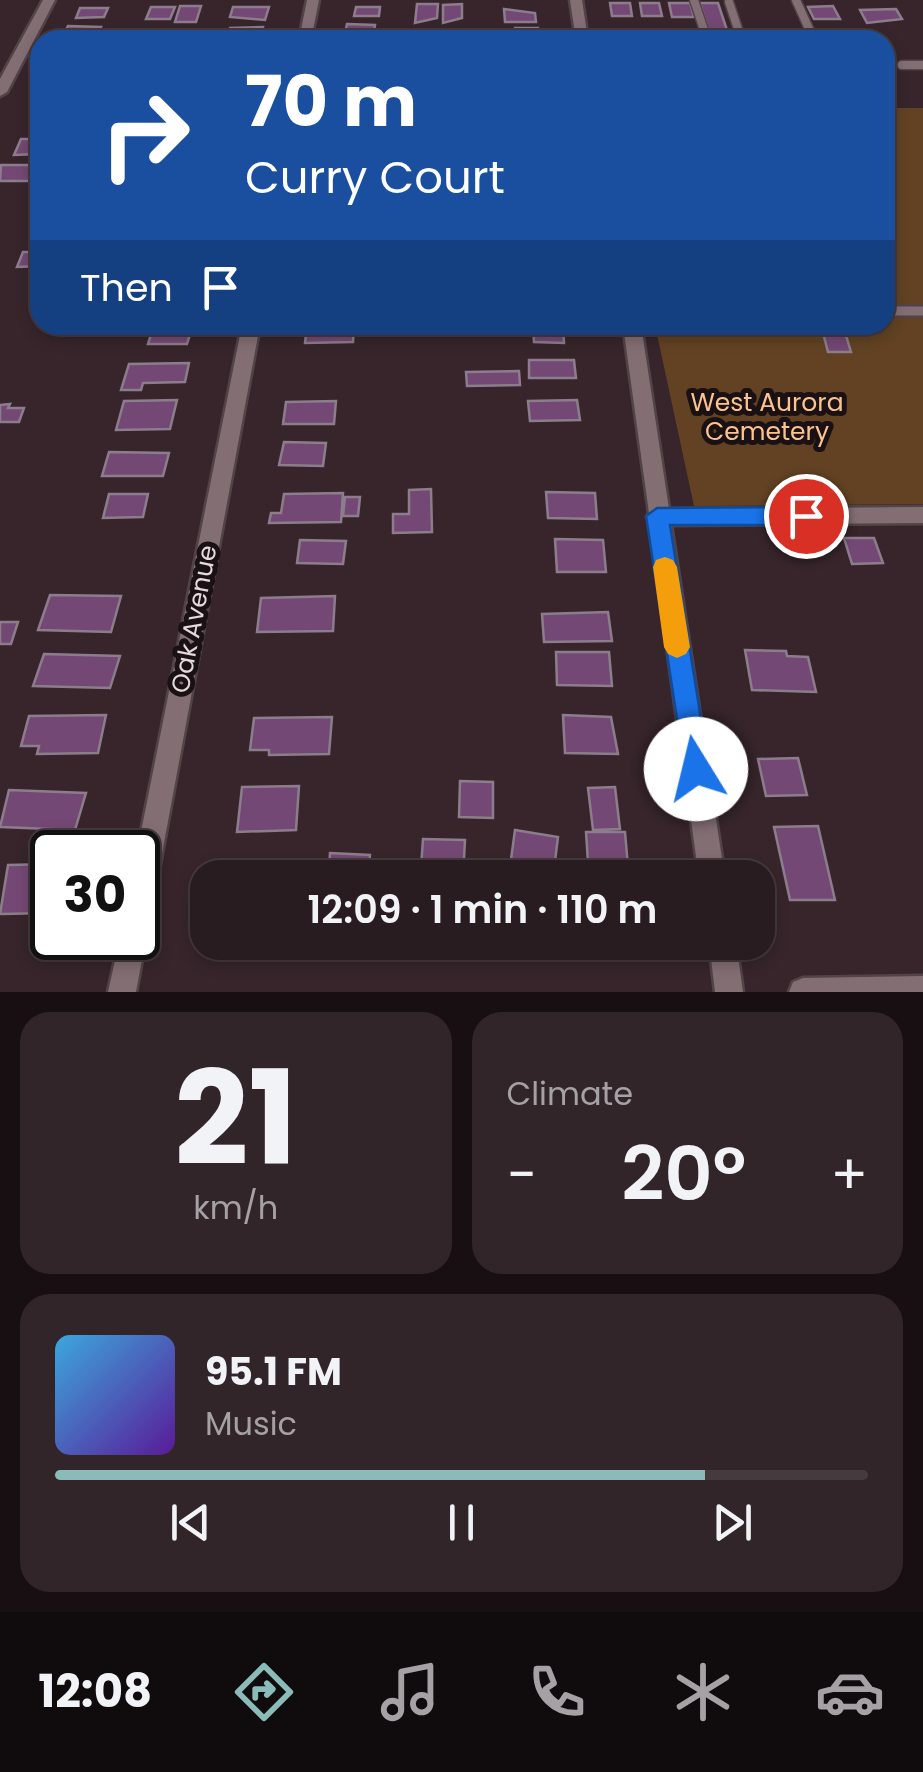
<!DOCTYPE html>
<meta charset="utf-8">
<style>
body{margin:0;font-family:Poppins,sans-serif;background:#312529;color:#f1f3f6;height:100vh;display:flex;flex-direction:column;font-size:38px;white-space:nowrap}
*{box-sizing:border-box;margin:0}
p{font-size:32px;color:#a5a1a5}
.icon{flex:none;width:55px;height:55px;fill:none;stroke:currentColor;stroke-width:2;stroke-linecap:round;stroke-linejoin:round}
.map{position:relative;height:992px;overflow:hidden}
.details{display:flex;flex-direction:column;gap:20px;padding:20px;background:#170f12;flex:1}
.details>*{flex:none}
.guide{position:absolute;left:30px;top:30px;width:865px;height:305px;border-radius:30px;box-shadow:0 5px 15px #0003,0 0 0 2px #453a3e;background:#1a4fa0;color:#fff;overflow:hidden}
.speed{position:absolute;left:30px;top:830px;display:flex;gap:20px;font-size:50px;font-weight:700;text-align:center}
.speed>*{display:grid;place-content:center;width:130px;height:130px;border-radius:50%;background:#291c20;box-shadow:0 5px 15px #0003,0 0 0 2px #453a3e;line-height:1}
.speed .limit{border:5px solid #111;border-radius:15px;background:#fff;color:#111}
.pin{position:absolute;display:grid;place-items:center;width:85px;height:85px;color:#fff;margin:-42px;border:5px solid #fff;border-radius:50%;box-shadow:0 2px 10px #0007}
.me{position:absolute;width:110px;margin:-55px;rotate:351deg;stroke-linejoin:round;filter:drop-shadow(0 0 8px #0008)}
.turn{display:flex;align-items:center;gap:35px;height:210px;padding:0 50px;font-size:45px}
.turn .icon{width:130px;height:130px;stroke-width:2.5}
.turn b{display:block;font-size:70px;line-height:85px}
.then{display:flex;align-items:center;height:95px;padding:0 50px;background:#0003;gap:20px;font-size:38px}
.big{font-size:75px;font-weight:600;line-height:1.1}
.details .tile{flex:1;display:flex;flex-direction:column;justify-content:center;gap:15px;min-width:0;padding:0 35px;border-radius:30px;background:#312529}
.details .dial{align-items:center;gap:0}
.dial b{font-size:130px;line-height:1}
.song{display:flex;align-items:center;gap:30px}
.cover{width:120px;height:120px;border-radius:15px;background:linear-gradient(135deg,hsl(200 70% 55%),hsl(270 70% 35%))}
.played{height:10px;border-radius:5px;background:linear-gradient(90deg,#8bbbb9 80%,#453a3e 80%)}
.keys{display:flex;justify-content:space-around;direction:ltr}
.heat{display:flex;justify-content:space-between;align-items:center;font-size:55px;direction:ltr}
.details .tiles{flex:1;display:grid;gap:20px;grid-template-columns:1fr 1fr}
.tile:last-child{grid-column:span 2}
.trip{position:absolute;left:190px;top:860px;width:585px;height:100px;border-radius:30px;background:#291c20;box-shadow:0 5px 15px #0003,0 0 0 2px #453a3e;font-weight:600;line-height:100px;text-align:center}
.tabs{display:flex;height:160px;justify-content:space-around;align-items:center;background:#100b0d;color:#a5a1a5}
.tabs .icon{width:70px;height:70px}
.tabs .selected{color:#8bbbb9}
.tabs b{font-size:45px;color:#f1f3f6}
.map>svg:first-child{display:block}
.green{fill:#624223}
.building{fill:#744874;stroke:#8c7d8c;stroke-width:2.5}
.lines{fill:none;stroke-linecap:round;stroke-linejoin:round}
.lane-far1-casing{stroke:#524347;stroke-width:11}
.lane-casing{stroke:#524347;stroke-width:14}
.street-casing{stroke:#524347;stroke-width:5}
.lane-far1{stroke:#836e74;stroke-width:8}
.lane{stroke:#836e74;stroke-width:9}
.street{fill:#836e74;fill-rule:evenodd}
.route{fill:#1a73e8;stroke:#114b97;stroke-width:2.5}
.slow{fill:#f59e0b}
.labels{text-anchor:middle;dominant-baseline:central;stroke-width:10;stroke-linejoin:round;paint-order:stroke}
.park-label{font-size:25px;fill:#fcc38e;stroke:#191113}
.street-label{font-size:25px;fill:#e5d9dc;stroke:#191113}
</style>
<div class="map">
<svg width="923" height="992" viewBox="0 0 923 992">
<rect width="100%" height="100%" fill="#37252b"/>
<path class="green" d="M 885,108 L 923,108 L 923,504 L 694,506 L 655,325 L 885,325 Z"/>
<path class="building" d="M 610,3 L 630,3 L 632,16 L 612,16 Z
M 640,3 L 659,3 L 662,16 L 642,16 Z
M 669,3 L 690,3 L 694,17 L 672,17 Z
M 700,3 L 718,3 L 729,36 L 710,36 Z
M 417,4 L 438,4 L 437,18 L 415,23 Z
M 462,4 L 462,18 L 443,23 L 443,5 Z
M 180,6 L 201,6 L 196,22 L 175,22 Z
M 833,6 L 840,19 L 814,19 L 808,7 Z
M 151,7 L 175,7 L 170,19 L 146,19 Z
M 233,7 L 269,7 L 265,20 L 230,17 Z
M 356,7 L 380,7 L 379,16 L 354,16 Z
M 80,8 L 108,8 L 104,17 L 76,18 Z
M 504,9 L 535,13 L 536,22 L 505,22 Z
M 896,9 L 902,19 L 867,23 L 860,10 Z
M 347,24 L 375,25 L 373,38 L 344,38 Z
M 68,26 L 101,27 L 96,37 L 62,37 Z
M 263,27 L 261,40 L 235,40 L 236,35 L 228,35 L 230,28 Z
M 515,28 L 538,28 L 538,38 L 515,38 Z
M 608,31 L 636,31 L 638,40 L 610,40 Z
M 21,139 L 40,139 L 40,154 L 14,155 Z
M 1,165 L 38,165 L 31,181 L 0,181 Z
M 23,252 L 40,252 L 40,266 L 17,267 Z
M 154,325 L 193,325 L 187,344 L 148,344 Z
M 307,325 L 354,325 L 353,342 L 305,343 Z
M 533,325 L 563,325 L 564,343 L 534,342 Z
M 821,325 L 843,326 L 851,352 L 828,352 Z
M 529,360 L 574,360 L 576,378 L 529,378 Z
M 189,363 L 185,382 L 143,383 L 141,390 L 121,390 L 129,364 Z
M 519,371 L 520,385 L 467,386 L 466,372 Z
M 177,400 L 170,429 L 116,430 L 124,401 Z
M 577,400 L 580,420 L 530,421 L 528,401 Z
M 336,401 L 334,424 L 283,424 L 286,402 Z
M 10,404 L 8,408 L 24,408 L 19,422 L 0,422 L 0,405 Z
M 284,442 L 326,443 L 323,466 L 279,465 Z
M 109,452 L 169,453 L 163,476 L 102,476 Z
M 431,489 L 432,532 L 393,533 L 393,514 L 409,514 L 409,490 Z
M 546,492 L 595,493 L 597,519 L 548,518 Z
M 343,493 L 341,522 L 269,523 L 271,513 L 281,513 L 284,494 Z
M 109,494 L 148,494 L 143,517 L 103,518 Z
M 345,497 L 360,497 L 358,516 L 343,516 Z
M 844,538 L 874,538 L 883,563 L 852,564 Z
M 555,539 L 603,540 L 606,572 L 557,572 Z
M 300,540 L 346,541 L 343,564 L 297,563 Z
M 50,595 L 121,596 L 111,632 L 38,630 Z
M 335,596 L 333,631 L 257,632 L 261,598 Z
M 608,612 L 612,641 L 544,642 L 542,614 Z
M 0,622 L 18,622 L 11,644 L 0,644 Z
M 745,650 L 786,651 L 787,656 L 808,657 L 816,692 L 752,690 Z
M 556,652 L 609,652 L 612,686 L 557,685 Z
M 44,654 L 120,656 L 110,688 L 33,686 Z
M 106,715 L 98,753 L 37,754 L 39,746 L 21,746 L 29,716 Z
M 563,715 L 611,717 L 618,754 L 565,753 Z
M 332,717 L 329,754 L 269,755 L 269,750 L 250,750 L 254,718 Z
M 798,758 L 807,795 L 766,796 L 758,759 Z
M 460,781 L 493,782 L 493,818 L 459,817 Z
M 299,786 L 296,830 L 237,832 L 242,787 Z
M 615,787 L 620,829 L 593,830 L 588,788 Z
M 9,790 L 86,793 L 75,830 L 0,827 Z
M 818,826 L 835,900 L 790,900 L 774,827 Z
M 515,830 L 558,837 L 553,878 L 509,874 Z
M 586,832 L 625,832 L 629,878 L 589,878 Z
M 423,839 L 465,840 L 463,878 L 396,878 L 396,867 L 421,868 Z
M 330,853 L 370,855 L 368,878 L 328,878 Z
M 236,863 L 301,865 L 299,878 L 233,878 Z
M 52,864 L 52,913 L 0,914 L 8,865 Z"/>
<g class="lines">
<defs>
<path id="lane-far1" d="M 694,0 L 706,36 L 715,40
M 729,2 L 740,35 L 797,36 L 810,31 L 796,0
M 902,65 L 923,65"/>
<path id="lane" d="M 885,311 L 923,311"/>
<path id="street" d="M 43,0 L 55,0 L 7,92 L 0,96 L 0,79 Z
M 307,0 L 319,0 L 311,40 L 299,40 Z
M 570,0 L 582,0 L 588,40 L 576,40 Z
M 242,325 L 260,325 L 151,913 L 147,922 L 138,926 L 137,852 Z
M 623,325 L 641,325 L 669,509 L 923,507 L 923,523 L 671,525 L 725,878 L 699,878 L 650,523 L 647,517 L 649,513 Z
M 138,926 L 143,928 L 146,938 L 136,992 L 108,992 L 120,938 L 138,938 Z
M 709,942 L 736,942 L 743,992 L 715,992 Z
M 923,976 L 923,992 L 789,992 L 793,982 L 803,978 Z"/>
</defs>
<use href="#lane-far1" class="lane-far1-casing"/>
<use href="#lane" class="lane-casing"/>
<use href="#street" class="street-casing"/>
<use href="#lane-far1" class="lane-far1"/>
<use href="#lane" class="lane"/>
<use href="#street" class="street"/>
</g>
<path class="route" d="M 806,507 L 818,516 L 806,525 L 670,525 L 709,769 L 705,778 L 696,782 L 686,778 L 646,516 L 657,508 Z"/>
<path class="slow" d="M 665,557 L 673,560 L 677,567 L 690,647 L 686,654 L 677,658 L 668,654 L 664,647 L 653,567 L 656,560 Z"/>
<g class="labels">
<g class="park-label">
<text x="767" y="402">West Aurora<tspan x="767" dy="29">Cemetery</tspan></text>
</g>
<g class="street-label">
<text transform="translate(194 619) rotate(-79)">Oak Avenue</text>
</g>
</g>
</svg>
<div class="speed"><div class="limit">30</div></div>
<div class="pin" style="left:806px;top:516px;background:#d93025"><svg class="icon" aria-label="arrive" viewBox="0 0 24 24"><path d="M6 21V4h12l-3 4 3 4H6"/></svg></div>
<svg class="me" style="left:696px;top:769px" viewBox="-20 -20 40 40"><circle r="19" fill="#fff"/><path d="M0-13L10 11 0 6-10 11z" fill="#1a73e8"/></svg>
<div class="trip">12:09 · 1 min · 110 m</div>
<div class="guide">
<div class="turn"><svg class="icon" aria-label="right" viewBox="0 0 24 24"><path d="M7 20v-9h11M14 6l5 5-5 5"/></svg><div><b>70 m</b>Curry Court</div></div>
<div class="then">Then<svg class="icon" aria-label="arrive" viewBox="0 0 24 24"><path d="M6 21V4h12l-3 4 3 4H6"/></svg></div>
</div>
</div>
<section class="details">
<div class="tiles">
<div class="tile dial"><b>21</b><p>km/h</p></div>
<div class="tile"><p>Climate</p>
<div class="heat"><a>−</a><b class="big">20°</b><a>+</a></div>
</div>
<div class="tile">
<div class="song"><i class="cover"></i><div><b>95.1 FM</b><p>Music</p></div></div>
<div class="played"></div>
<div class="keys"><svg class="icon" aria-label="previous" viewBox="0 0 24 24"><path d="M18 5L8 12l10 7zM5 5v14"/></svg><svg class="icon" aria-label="pause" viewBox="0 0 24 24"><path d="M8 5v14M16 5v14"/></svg><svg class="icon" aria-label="next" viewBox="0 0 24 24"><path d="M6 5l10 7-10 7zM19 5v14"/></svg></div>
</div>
</div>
</section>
<nav class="tabs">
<b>12:08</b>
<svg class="icon selected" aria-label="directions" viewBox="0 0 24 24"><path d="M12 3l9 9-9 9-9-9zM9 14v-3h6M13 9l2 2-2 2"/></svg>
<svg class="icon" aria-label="music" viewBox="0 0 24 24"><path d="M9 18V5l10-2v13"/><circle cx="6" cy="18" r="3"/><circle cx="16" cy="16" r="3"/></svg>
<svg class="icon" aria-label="phone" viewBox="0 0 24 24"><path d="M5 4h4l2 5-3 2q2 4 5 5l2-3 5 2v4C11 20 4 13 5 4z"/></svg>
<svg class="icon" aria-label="climate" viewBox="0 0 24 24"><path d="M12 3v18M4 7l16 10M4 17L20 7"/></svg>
<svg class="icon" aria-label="car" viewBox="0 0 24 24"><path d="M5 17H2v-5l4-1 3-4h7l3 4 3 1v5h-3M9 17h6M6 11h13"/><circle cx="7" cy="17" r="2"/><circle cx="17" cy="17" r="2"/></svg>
</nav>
